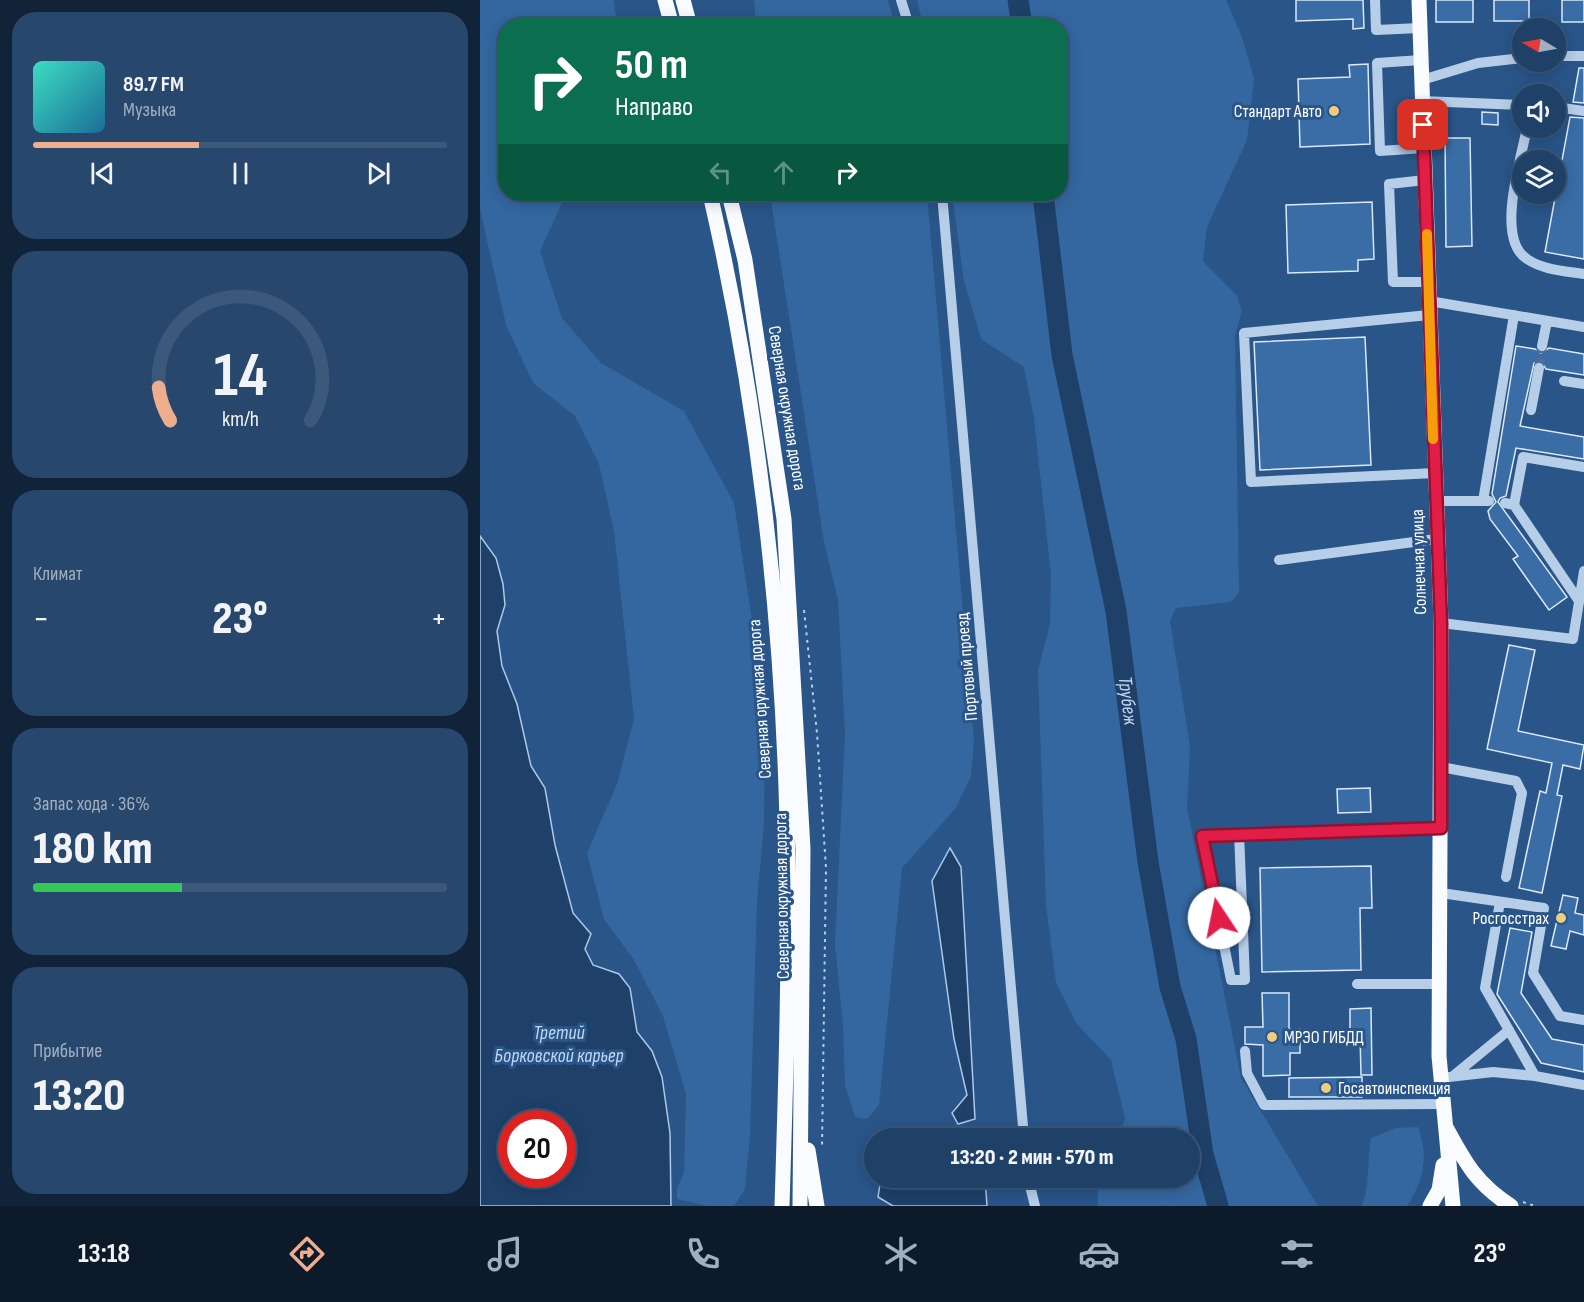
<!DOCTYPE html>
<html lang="ru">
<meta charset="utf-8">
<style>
body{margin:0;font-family:"Sofia Sans Condensed",sans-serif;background:#27476d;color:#f1f3f6;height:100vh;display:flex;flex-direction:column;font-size:22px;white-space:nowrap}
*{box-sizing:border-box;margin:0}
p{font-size:20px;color:#a1afc0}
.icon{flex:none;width:33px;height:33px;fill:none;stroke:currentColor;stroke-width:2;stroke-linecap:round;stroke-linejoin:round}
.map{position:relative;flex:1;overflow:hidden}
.side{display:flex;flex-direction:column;gap:12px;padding:12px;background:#112339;width:480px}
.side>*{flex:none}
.guide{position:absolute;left:18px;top:18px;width:570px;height:183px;border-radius:24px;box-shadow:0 3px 15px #0003,0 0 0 2px #3c597b;background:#0b6e4f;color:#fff;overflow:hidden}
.needle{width:39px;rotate:280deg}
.buttons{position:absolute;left:1032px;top:18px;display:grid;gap:12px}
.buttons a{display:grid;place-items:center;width:54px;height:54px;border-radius:50%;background:#1f4067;box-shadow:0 3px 15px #0003,0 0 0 2px #3c597b;font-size:30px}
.speed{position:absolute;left:18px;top:1110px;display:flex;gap:12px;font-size:30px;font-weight:700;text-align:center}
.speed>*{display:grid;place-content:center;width:78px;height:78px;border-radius:50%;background:#1f4067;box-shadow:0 3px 15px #0003,0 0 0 2px #3c597b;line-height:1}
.speed .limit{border:9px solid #d22;background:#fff;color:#111}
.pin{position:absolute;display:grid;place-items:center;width:51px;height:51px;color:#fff;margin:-26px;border-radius:12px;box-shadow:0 3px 9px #0006}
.me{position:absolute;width:66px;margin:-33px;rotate:349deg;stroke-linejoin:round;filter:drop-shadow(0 0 4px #0008)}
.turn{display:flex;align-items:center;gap:21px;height:126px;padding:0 18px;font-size:27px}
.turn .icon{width:78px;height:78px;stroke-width:2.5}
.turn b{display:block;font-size:42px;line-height:51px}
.lanes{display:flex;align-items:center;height:57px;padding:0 18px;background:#0003;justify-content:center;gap:30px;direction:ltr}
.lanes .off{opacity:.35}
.big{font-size:45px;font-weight:800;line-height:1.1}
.side .widget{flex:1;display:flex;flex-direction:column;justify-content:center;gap:9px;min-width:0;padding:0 21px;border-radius:24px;background:#27476d}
.side .dial{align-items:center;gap:0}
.dial svg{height:156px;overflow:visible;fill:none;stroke:#3c597b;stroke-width:7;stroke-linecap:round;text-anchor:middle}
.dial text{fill:#f1f3f6;stroke:none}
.song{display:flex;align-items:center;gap:18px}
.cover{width:72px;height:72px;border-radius:9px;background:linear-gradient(135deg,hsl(170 70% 55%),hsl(200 70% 35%))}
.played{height:6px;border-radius:3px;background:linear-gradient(90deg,#eead8d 40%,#3c597b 40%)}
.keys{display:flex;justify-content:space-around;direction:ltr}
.heat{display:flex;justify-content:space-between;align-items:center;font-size:33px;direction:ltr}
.charge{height:9px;border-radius:4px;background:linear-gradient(90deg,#34c759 36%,#3c597b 0)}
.trip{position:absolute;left:384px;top:1128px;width:336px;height:60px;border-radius:30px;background:#1f4067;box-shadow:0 3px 15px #0003,0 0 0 2px #3c597b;font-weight:800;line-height:60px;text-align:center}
.tab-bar{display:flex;height:96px;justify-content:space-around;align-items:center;background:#0c1a29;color:#a1afc0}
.tab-bar .icon{width:42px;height:42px}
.tab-bar .current{color:#eead8d}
.tab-bar b{font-size:27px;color:#f1f3f6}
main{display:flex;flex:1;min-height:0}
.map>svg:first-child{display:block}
.green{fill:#3467a0}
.water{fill:#1e4069;stroke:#abc9e9;stroke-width:1.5;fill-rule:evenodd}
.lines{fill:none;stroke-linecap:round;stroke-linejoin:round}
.river{stroke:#1e4069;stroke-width:21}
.building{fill:#3a6ca5;stroke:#dae8f7;stroke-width:1.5}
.minor-tunnel{stroke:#496e9b;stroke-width:10;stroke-dasharray:10 5;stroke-linecap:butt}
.path{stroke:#b7cee8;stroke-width:2;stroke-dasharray:3 4.5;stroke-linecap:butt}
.minor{stroke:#b7cee8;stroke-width:10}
.major{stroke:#f9fbfe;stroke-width:15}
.route-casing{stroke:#92132f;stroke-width:15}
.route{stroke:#e11d48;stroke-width:10}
.slow{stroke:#f59e0b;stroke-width:10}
.poi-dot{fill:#efcc7e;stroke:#295589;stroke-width:2}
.labels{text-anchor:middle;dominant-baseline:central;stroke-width:6;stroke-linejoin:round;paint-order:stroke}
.poi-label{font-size:18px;fill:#fff;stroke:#295589;text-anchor:end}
.street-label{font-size:18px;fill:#fff;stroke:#295589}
.water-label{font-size:20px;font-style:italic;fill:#c2d8f0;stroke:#295589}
</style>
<main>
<section class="side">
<div class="widget">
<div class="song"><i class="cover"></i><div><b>89.7 FM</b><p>Музыка</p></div></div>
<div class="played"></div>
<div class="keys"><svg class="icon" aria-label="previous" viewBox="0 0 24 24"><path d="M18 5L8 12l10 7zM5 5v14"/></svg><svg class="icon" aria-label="pause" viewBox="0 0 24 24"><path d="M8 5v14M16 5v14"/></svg><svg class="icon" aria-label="next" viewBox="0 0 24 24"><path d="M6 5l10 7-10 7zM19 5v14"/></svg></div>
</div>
<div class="widget dial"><svg viewBox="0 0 100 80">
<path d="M14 69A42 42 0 1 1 86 69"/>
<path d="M14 69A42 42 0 0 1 8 52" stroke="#eead8d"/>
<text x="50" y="56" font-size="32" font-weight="700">14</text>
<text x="50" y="72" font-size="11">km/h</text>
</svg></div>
<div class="widget"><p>Климат</p>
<div class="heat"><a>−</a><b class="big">23°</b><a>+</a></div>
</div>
<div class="widget"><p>Запас хода · 36%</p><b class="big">180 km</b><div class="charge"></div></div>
<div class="widget"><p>Прибытие</p><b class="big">13:20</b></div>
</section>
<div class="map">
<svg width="1104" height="1206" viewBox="0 0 1104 1206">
<rect width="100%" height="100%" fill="#295589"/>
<path class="green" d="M 0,0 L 134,0 L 137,25 L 26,26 L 26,194 L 86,194 L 60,251 L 82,318 L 121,363 L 204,411 L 254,503 L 285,705 L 284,824 L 277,901 L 270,1136 L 265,1189 L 254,1206 L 227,1206 L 197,1199 L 197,1188 L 204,1173 L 206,1094 L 183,1016 L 154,960 L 124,919 L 107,853 L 137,784 L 154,719 L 134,531 L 119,464 L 95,416 L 53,383 L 26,325 L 0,209 Z
M 274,0 L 408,0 L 415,25 L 276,25 Z
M 437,0 L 746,0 L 762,37 L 774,79 L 767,140 L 727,227 L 723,261 L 757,296 L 762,311 L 755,335 L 759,593 L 751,602 L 696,608 L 690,621 L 710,746 L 707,808 L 761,1078 L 838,1206 L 618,1206 L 618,1191 L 625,1178 L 710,1178 L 710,1138 L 639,1138 L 645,1118 L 631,1060 L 596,1023 L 576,983 L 566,905 L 558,670 L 570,624 L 571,574 L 554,419 L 544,367 L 501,339 L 484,281 L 472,194 L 580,194 L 580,26 L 443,25 Z
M 290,194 L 447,194 L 494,740 L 491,776 L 476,808 L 422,868 L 399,1105 L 387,1119 L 375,1117 L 365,1085 L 363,1025 L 355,945 L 365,732 L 358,600 L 344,542 Z
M 938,1127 C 949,1156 944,1180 927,1206 L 882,1206 C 890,1186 887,1160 891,1138 L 916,1128 Z"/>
<path class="water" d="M 0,536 L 16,558 L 23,584 L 25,605 L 17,631 L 22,666 L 37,704 L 51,766 L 65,788 L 75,845 L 93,913 L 111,934 L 105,949 L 113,965 L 139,974 L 150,988 L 157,1032 L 172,1051 L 182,1077 L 190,1133 L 191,1206 L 0,1206 ZM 32,1124 L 82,1124 L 82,1174 L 32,1174 Z
M 470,848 L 481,867 L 495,1119 L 478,1124 L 472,1113 L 487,1095 L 474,1039 L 452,881 Z
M 401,1178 L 505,1178 L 507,1206 L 413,1206 L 398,1197 Z"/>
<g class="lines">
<g class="river">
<path d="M 538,0 L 542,26"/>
<path id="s1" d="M 563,194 L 582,355 L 636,611 L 668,862 L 690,987 L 706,1039 L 723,1154 L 738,1206"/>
</g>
</g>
<path class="building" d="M 816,0 L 883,0 L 884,28 L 873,29 L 873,19 L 816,21 Z
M 956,0 L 993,0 L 993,22 L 956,22 Z
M 1014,0 L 1049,0 L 1049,21 L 1014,21 Z
M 1082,0 L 1104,0 L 1104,22 L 1082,22 Z
M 888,64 L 890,144 L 820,147 L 818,79 L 870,77 L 869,65 Z
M 1099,68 L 1104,68 L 1104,103 L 1093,102 Z
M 1002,112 L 1018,113 L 1018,125 L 1002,124 Z
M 1090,117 L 1104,118 L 1104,259 L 1065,252 Z
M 965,138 L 990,138 L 992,246 L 966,247 Z
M 892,202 L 894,259 L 878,260 L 878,271 L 808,273 L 806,205 Z
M 885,337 L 891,465 L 780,470 L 774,342 Z
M 1036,346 L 1055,349 L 1061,353 L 1069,348 L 1104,354 L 1104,375 L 1066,369 L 1061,361 L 1054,363 L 1040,426 L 1104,437 L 1104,459 L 1036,448 L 1026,496 L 1020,498 L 1018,502 L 1087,597 L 1069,610 L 1033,559 L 1038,556 L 1010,519 L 1008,511 L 1016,502 L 1012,494 Z
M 1029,645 L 1055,650 L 1038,731 L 1104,745 L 1100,769 L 1083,765 L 1077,795 L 1082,796 L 1062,893 L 1039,888 L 1060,791 L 1066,793 L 1072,763 L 1007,749 Z
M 890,788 L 891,812 L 858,813 L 857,789 Z
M 891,866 L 892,908 L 880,908 L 881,970 L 782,972 L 780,868 Z
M 1083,895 L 1098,898 L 1095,913 L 1104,915 L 1104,935 L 1090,931 L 1086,949 L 1071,946 Z
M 1030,928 L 1052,932 L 1041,993 L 1072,1039 L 1104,1045 L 1104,1072 L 1061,1063 L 1017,994 Z
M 782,993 L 809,993 L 809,1029 L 820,1029 L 820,1053 L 810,1053 L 810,1075 L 783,1076 L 783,1045 L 765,1044 L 765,1027 L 783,1027 Z
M 891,1008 L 892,1075 L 881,1075 L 880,1035 L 870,1035 L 870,1009 Z
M 882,1077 L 882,1097 L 809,1097 L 809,1078 Z"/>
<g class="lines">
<path class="minor-tunnel" d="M 1059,368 L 1062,346"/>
<path class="path" d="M 324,610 L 337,733 L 346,868 L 342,1147
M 1043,1202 L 1055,1206"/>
<path class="minor" d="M 421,0 L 429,26
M 895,0 L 896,30 L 940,28
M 1076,56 L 1104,56
M 941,60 L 897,63 L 900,151 L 944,148
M 942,80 L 998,63 L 1042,58
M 942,101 L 1042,105
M 1076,107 L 1104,111
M 1047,128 C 1041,159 1015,239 1047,259 C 1063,270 1085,271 1104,274
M 945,180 L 909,184 L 913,282 L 948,282
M 462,194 L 544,1138
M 949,301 L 1104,327
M 949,315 L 764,333 L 771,482 L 955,473
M 1062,346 L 1067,321
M 1084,381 L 1104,384
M 1051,410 L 1059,368
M 955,501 L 1009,501
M 1003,501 L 1034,315
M 1025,503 L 1034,505 L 1099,601
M 1034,505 L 1043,457 L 1104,467
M 799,560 L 956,539
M 961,623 L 1093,639 L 1104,571
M 961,767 L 1036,781 L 1042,793 L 1026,877
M 759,833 L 722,835 L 751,980 L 765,980 L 759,833 L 961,828
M 961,893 L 1064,908 L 1053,973 L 1080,1016 L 1104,1020
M 1020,902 L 1005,988 L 1055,1076 L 1104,1085
M 877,984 L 959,984
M 765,1051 L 767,1073 L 784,1105 L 962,1104
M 973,1076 L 1029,1030
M 960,1078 L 1013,1072 L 1055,1076
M 548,1178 L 555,1206"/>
<path class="major" d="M 185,0 L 192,26
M 203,0 L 210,26
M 939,0 L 961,623 L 959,1056 L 973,1206
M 230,194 C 277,397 302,614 307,822 C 310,950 306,1078 302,1206
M 249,194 L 265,260 L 304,519 L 323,849 L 320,1206
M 967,1129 C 986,1164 997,1184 1031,1206
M 328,1150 L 337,1206
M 950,1206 L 959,1190 L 963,1165"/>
</g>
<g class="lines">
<defs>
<path id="route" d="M 739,918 L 722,836 L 961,828 L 961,623 L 943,125"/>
</defs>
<use href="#route" class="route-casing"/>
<use href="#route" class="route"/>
<path class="slow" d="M 947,234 L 953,439"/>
</g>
<g class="poi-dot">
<circle cx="854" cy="111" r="6"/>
<circle cx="1081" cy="918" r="6"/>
<circle cx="792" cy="1037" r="6"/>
<circle cx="846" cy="1088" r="6"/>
</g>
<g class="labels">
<g class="poi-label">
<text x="842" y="111">Стандарт Авто</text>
<text x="1069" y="918">Росгосстрах</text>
<text x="804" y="1037" text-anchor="start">МРЭО ГИБДД</text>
<text x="858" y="1088" text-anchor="start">Госавтоинспекция</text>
</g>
<g class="street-label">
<text transform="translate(307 408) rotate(81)">Северная окружная дорога</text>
<text transform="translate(939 562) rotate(-92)">Солнечная улица</text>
<text transform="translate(487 667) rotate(-95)">Портовый проезд</text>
<text transform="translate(280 699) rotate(-94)">Северная оружная дорога</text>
<text transform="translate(302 896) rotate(-91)">Северная окружная дорога</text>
</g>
<g class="water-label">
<text stroke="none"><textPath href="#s1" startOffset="514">Трубеж</textPath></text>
<text x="79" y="1033">Третий<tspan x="79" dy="23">Борковской карьер</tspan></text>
</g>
</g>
</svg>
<div class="buttons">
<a><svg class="needle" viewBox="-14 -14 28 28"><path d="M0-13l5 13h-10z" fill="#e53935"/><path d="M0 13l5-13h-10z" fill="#a1afc0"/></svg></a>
<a><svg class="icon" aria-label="sound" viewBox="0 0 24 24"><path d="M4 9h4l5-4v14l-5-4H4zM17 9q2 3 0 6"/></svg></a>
<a><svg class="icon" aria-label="layers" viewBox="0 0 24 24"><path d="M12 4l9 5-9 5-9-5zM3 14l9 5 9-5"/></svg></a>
</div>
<div class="speed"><div class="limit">20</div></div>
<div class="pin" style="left:943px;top:125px;background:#d93025"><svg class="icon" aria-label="arrive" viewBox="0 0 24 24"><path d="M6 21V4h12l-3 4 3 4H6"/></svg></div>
<svg class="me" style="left:739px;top:918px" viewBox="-20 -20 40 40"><circle r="19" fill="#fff"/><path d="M0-13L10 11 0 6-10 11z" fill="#e11d48"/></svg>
<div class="trip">13:20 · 2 мин · 570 m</div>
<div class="guide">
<div class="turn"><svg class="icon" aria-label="right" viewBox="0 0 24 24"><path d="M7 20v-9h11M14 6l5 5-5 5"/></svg><div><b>50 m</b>Направо</div></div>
<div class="lanes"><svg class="icon off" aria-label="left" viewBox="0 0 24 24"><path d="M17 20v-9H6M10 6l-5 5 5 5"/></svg><svg class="icon off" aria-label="ahead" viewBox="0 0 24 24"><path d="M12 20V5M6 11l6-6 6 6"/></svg><svg class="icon" aria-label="right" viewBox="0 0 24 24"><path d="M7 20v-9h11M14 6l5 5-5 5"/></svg></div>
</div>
</div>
</main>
<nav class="tab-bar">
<b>13:18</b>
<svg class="icon current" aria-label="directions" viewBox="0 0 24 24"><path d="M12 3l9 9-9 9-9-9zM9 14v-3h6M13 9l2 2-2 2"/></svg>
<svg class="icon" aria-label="music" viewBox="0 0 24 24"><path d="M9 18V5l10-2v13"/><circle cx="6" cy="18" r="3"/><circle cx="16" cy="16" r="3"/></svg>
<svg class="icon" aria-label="phone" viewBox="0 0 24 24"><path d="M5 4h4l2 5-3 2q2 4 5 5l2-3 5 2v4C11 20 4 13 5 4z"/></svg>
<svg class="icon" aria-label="climate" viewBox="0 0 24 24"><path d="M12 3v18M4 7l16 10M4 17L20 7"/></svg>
<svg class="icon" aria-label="car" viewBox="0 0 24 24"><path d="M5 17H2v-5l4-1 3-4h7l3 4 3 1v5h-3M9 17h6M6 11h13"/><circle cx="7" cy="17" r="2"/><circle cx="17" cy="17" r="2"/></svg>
<svg class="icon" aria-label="filters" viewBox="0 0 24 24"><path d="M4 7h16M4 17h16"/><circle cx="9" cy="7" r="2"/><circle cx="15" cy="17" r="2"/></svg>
<b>23°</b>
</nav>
